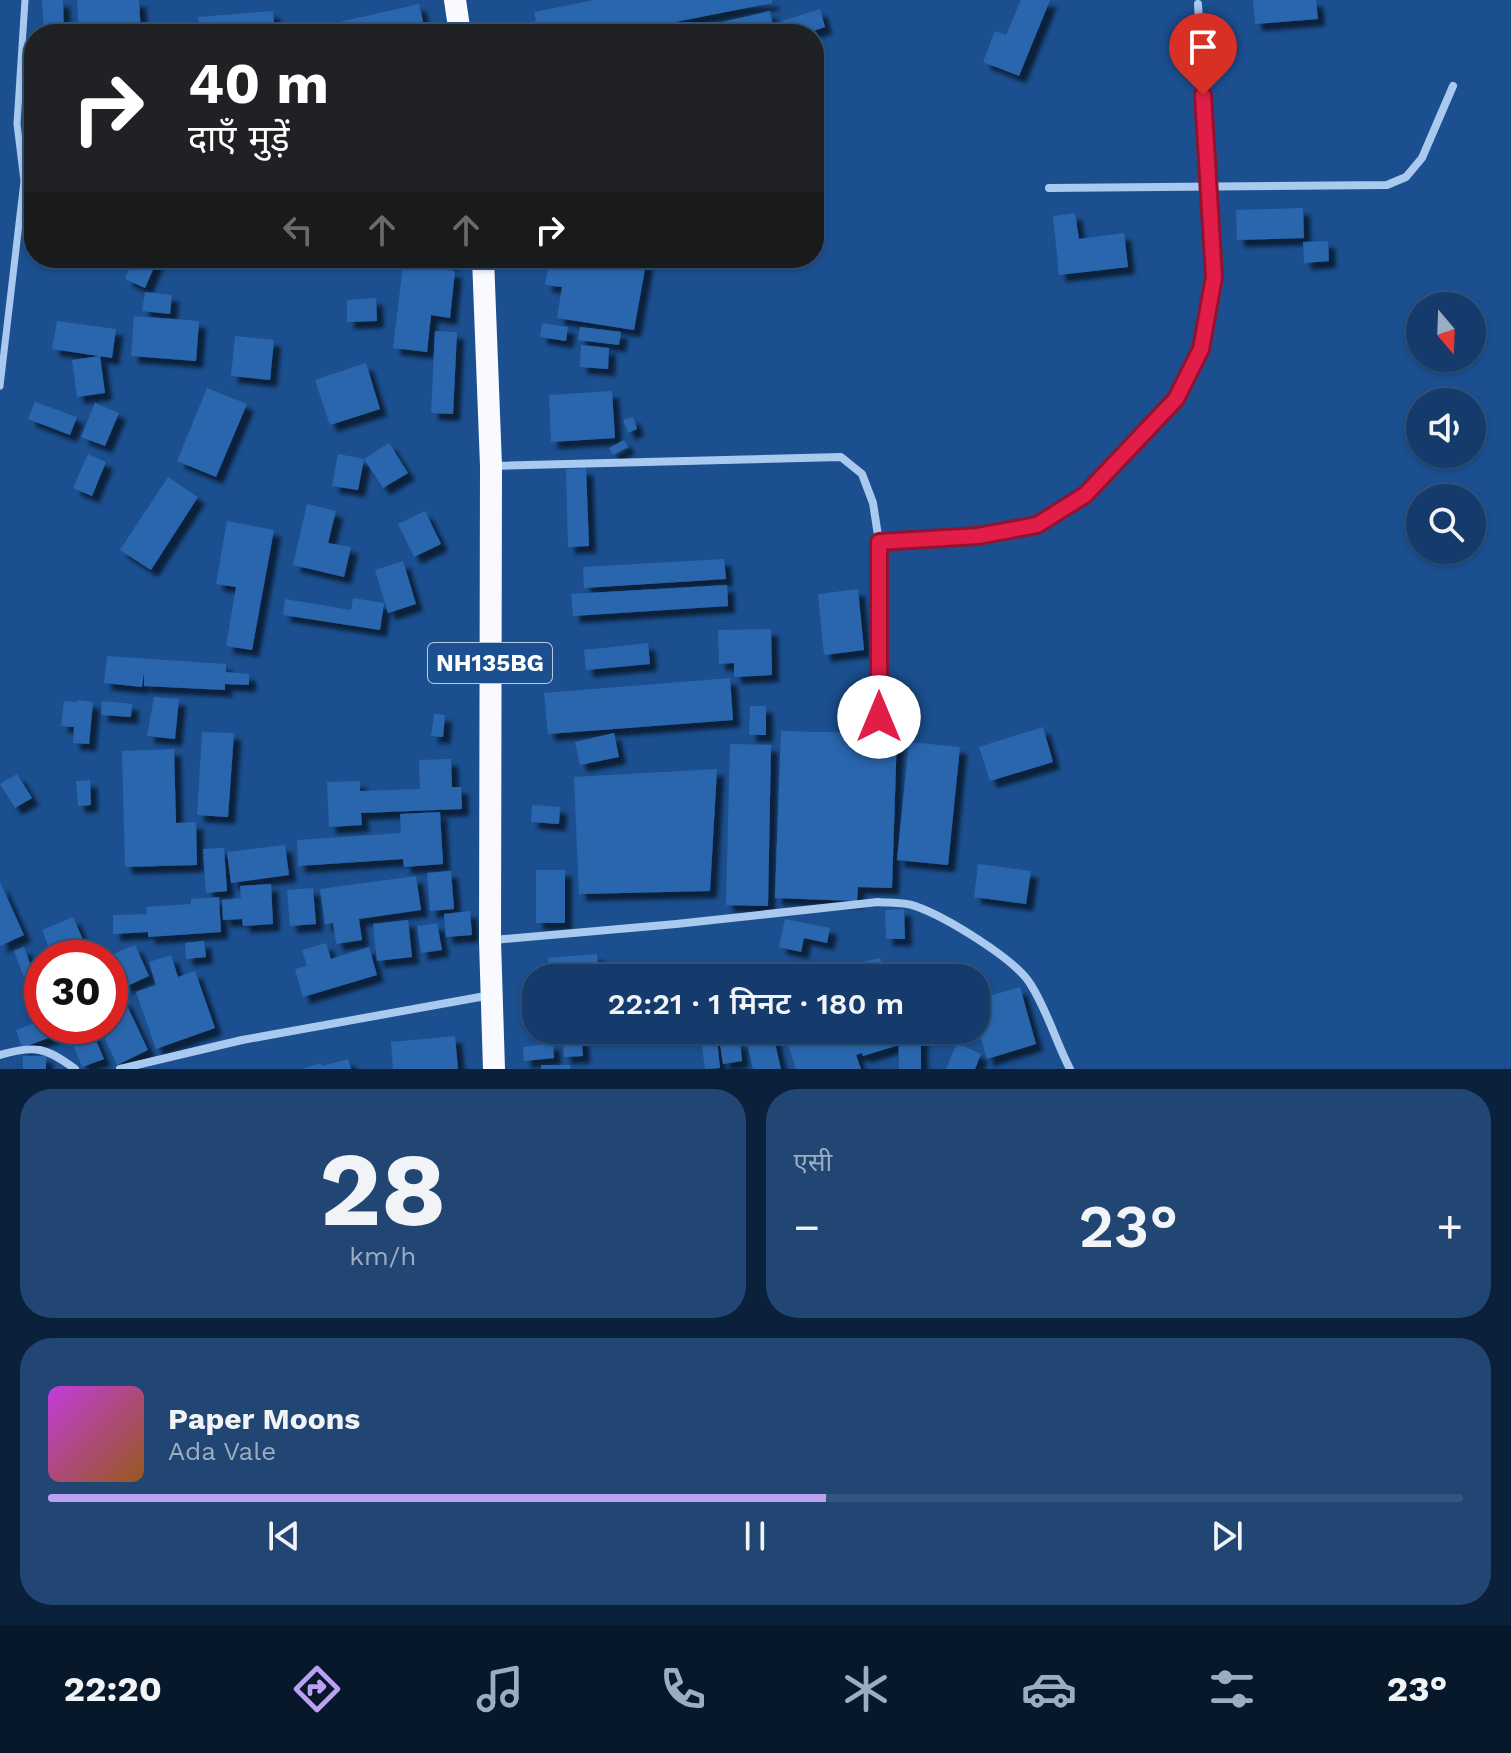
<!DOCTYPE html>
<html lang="hi">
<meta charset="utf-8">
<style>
body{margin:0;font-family:"Work Sans","Noto Sans Devanagari",sans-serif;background:#214673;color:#f1f3f6;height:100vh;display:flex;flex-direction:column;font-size:30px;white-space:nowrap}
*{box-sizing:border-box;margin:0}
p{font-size:26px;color:#9dadc1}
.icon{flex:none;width:44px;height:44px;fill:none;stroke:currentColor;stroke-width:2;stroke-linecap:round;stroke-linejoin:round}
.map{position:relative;height:1069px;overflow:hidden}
.sheet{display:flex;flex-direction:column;gap:20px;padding:20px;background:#0b203b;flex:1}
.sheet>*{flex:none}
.guide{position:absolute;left:24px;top:24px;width:800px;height:244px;border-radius:32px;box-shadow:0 2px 6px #0004,0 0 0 2px #33557e;background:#202124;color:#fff;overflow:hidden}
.needle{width:52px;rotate:161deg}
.buttons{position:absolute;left:1406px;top:292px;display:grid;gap:16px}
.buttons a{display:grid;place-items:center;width:80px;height:80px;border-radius:50%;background:#143b6b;box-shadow:0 2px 6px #0004,0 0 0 2px #33557e;font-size:40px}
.speed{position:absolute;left:24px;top:940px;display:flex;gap:16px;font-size:40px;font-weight:700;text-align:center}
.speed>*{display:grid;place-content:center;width:104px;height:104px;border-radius:50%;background:#143b6b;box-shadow:0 2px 6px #0004,0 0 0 2px #33557e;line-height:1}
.speed .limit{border:12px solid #d22;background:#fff;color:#111}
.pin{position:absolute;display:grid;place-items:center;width:68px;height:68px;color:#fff;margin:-82px -34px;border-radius:50% 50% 50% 0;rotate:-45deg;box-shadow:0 0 8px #0007}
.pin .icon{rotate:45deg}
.me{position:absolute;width:88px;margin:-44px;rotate:0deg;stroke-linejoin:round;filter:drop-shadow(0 0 6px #0008)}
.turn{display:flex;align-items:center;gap:28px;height:168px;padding:0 32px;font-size:36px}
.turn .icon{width:104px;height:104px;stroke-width:2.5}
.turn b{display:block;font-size:56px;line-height:68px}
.lanes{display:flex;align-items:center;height:76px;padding:0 32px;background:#0003;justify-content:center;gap:40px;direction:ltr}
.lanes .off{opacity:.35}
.big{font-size:60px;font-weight:600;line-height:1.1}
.sheet .tile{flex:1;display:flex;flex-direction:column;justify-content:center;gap:12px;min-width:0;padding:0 28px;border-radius:32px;background:#214673}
.sheet .dial{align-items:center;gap:0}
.dial b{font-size:104px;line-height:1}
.song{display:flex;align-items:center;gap:24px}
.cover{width:96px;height:96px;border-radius:12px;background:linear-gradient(135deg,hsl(290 70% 55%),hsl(30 70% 35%))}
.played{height:8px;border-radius:4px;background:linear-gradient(90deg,#bca0f2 55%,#33557e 55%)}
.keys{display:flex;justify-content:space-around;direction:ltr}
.heat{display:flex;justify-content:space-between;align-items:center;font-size:44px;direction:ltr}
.sheet .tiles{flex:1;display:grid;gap:20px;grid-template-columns:1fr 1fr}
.tile:last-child{grid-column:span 2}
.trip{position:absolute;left:522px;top:964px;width:468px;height:80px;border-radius:32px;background:#143b6b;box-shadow:0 2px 6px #0004,0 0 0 2px #33557e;font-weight:600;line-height:80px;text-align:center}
.tab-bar{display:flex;height:128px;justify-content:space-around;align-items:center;background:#08182b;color:#9dadc1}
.tab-bar .icon{width:56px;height:56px}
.tab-bar .current{color:#bca0f2}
.tab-bar b{font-size:36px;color:#f1f3f6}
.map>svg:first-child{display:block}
.building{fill:#2a66ad;filter:url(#shadow)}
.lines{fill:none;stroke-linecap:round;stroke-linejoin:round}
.pedestrian{stroke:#a9c9ee;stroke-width:7}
.minor{stroke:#a9c9ee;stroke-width:8}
.trunk{stroke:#f8faff;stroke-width:22}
.route-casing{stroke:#92132f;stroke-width:20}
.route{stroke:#e11d48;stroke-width:14}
.labels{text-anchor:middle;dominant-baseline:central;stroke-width:8;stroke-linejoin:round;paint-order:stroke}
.shield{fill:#1b4f8f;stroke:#bbcadd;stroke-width:2}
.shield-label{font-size:24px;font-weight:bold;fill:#fff}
</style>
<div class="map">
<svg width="1511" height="1069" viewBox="0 0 1511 1069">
<defs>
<filter id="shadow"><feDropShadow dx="7" dy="7" stdDeviation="2" flood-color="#0009"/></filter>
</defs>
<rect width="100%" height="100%" fill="#1b4f8f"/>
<path class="building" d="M 42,0 L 63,0 L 64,34 L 44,34 Z
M 77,0 L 139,0 L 141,34 L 79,34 Z
M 594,0 L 772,0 L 772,3 L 660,25 L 662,34 L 516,34 L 515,26 L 536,21 L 534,12 Z
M 1021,0 L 1050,0 L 1019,76 L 983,62 L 995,31 L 1006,35 Z
M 1253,0 L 1316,0 L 1318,19 L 1255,24 Z
M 419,4 L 426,34 L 305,34 L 304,30 Z
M 820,9 L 825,27 L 804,34 L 786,34 L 782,21 Z
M 273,11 L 275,34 L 199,34 L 198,17 Z
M 770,11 L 774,31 L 761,34 L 721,34 L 718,23 Z
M 1303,208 L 1304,238 L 1237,240 L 1236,210 Z
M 1075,213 L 1079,239 L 1124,233 L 1128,267 L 1059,275 L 1053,216 Z
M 1328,241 L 1329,261 L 1304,263 L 1303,242 Z
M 134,258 L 158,258 L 145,288 L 125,279 Z
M 414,258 L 453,258 L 453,264 L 414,264 Z
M 550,258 L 647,258 L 634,330 L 557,318 L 562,287 L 545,285 Z
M 403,265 L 455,271 L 450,318 L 431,315 L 427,352 L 393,348 Z
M 145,292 L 172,295 L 170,314 L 142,311 Z
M 376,298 L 377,321 L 347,322 L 347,300 Z
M 134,316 L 199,321 L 196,361 L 131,356 Z
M 57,321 L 116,329 L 112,358 L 52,349 Z
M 542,323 L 568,327 L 566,341 L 540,337 Z
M 580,327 L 621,332 L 619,345 L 578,340 Z
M 435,331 L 457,332 L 453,414 L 431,413 Z
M 235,336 L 274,340 L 270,380 L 231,376 Z
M 581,345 L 609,348 L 608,369 L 580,367 Z
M 100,356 L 105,393 L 77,397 L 72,360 Z
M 366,363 L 380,409 L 330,425 L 315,380 Z
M 207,388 L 247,404 L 216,477 L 177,461 Z
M 612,391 L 615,438 L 551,442 L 549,395 Z
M 35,402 L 77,417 L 70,435 L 28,419 Z
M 95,403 L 119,413 L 105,446 L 81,437 Z
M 633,417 L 637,429 L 628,433 L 623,420 Z
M 624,440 L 628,447 L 613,455 L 609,448 Z
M 389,443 L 408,473 L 383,488 L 364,459 Z
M 88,454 L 106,462 L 92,496 L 73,488 Z
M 338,454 L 364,459 L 358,490 L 332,486 Z
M 586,468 L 589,546 L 568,547 L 566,469 Z
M 168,477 L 198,497 L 151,570 L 120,550 Z
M 307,504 L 336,511 L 328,543 L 351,547 L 344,577 L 293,565 Z
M 425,511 L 441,544 L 414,557 L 398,524 Z
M 227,521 L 274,530 L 252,650 L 226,646 L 236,587 L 216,584 Z
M 724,559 L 726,579 L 584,588 L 583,567 Z
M 403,561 L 416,604 L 388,613 L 375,570 Z
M 727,585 L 728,606 L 573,616 L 571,594 Z
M 858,589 L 864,650 L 824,655 L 818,594 Z
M 353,598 L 384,603 L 380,630 L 283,615 L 285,599 L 351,610 Z
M 771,629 L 772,675 L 734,677 L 734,663 L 719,664 L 718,630 Z
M 648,643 L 650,664 L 586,670 L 584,650 Z
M 107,656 L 226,664 L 226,672 L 249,674 L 249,685 L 225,684 L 225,690 L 144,686 L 144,672 L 142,687 L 104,683 Z
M 730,678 L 733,720 L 548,734 L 544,693 Z
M 154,697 L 179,699 L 175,739 L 147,736 Z
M 77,700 L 93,702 L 89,744 L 73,743 L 74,727 L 61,726 L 64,701 L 77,702 Z
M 102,701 L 132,704 L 131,717 L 101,715 Z
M 750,706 L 766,706 L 766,735 L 749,735 Z
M 434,714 L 445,715 L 443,737 L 431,736 Z
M 1043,727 L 1053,762 L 990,781 L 979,747 Z
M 781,731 L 897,734 L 892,888 L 858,887 L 857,901 L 775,898 Z
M 202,732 L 234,733 L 228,817 L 197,815 Z
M 614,733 L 619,757 L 580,765 L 575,742 Z
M 909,742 L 960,747 L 948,865 L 897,860 Z
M 730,744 L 771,745 L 768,906 L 726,905 Z
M 174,749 L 176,823 L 196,822 L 197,865 L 125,867 L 122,751 Z
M 451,759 L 452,787 L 461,787 L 462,809 L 361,813 L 362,825 L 329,827 L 327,782 L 360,781 L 360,791 L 420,789 L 419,760 Z
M 717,769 L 710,891 L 579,894 L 574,777 Z
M 17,774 L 32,798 L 15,808 L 0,784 Z
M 90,780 L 91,805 L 78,806 L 76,781 Z
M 532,805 L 560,807 L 559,824 L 531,822 Z
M 440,812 L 443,864 L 404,867 L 403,859 L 298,866 L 297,840 L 401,833 L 400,814 Z
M 285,845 L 289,875 L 231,883 L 227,852 Z
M 224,848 L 227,891 L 206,893 L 203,849 Z
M 978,864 L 1031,871 L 1026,904 L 974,897 Z
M 536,870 L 565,870 L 565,923 L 536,923 Z
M 451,871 L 454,909 L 430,911 L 427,873 Z
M 416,876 L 421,910 L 359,919 L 362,940 L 336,944 L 333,923 L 325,924 L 320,889 Z
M 0,882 L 24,935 L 0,946 Z
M 271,884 L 273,924 L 243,926 L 242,919 L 223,920 L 222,900 L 241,898 L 240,886 Z
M 313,888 L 316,924 L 290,926 L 287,890 Z
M 219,897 L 221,932 L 148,937 L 148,932 L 113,934 L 113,915 L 147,914 L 146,907 L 191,904 L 191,899 Z
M 904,909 L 905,939 L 886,939 L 885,910 Z
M 470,911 L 472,935 L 446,937 L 444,914 Z
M 73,917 L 91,958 L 53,958 L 42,930 Z
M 785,919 L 830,928 L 827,943 L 804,938 L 801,952 L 779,947 Z
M 408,920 L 412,957 L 377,961 L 373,924 Z
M 437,923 L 442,950 L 421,953 L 417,926 Z
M 204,941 L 206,957 L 186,959 L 185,943 Z
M 326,943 L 331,959 L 369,947 L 377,975 L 303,997 L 295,969 L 307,966 L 302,950 Z
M 135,945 L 149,976 L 125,987 L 111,955 Z
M 24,947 L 42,995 L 42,1026 L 53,1026 L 56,1035 L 22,1048 L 16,1030 L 40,1021 L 14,951 Z
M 597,954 L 598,975 L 550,978 L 548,958 Z
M 171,955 L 178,977 L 195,971 L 215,1028 L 156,1049 L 136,992 L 156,985 L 149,962 Z
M 880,958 L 885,978 L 861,978 L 858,963 Z
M 697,972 L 746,976 L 746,978 L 697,978 Z
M 1020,987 L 1036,1044 L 987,1059 L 976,1022 L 976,1000 Z
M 124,999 L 148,1050 L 117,1065 L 99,1026 L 110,1026 L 110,1005 Z
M 65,1026 L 90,1026 L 104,1059 L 82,1067 Z
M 562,1030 L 581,1030 L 583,1056 L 564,1057 Z
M 700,1030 L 716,1030 L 720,1068 L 705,1069 Z
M 718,1030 L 735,1030 L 737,1038 L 721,1041 Z
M 744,1030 L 772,1030 L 781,1069 L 753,1069 Z
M 791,1030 L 841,1030 L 823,1036 L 826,1046 L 879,1030 L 894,1030 L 899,1045 L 863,1056 L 862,1053 L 856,1055 L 861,1069 L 796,1069 L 784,1032 Z
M 898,1030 L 921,1030 L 921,1069 L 899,1069 Z
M 455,1036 L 458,1069 L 393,1069 L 391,1042 Z
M 740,1041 L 742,1061 L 723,1064 L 720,1044 Z
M 553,1043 L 554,1058 L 524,1061 L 523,1047 Z
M 957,1043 L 981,1054 L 975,1069 L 946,1069 Z
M 23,1056 L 46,1056 L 46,1069 L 23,1069 Z
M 348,1059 L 351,1069 L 302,1069 L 321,1063 L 322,1066 Z
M 541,1065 L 570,1065 L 570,1069 L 541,1069 Z"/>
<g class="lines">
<path class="pedestrian" d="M 0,386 L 24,181 L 17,124 L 25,0"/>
<path class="minor" d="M 1049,188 L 1387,185 L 1406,177 L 1422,158 L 1453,86
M 492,466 L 841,457 L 862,474 L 873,503 L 879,542 L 879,717
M 879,542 L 978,536 L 1037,525 L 1085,495 L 1176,399 L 1201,349 L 1214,277 L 1198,4
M 493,940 L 676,924 L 878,902 C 890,903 904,902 915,906 C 944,916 1016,959 1031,985 C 1047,1010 1056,1042 1070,1069
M 0,1055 C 35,1045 46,1047 75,1069
M 120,1069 L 242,1040 L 491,995"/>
<path class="trunk" d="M 455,0 L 460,34
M 483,258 L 491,466 L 490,941 L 494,1069"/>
</g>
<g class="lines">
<defs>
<path id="route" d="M 879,717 L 879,542 L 978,536 L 1037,525 L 1085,495 L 1176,399 L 1201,349 L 1214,277 L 1203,95"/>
</defs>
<use href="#route" class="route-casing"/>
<use href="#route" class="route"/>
</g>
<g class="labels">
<rect class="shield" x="428" y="643" width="124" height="40" rx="6"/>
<g class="shield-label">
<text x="490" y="663">NH135BG</text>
</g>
</g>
</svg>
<div class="buttons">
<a><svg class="needle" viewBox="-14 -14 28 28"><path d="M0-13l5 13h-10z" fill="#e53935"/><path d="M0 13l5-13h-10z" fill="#9dadc1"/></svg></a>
<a><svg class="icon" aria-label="sound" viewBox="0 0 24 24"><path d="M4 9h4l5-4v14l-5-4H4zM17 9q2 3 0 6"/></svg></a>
<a><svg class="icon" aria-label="search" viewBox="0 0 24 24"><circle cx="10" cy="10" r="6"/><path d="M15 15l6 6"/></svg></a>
</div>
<div class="speed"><div class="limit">30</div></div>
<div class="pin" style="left:1203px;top:95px;background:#d93025"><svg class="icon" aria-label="arrive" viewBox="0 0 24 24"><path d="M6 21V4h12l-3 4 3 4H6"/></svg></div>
<svg class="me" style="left:879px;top:717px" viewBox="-20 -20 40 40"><circle r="19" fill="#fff"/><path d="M0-13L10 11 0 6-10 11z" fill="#e11d48"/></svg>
<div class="trip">22:21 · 1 मिनट · 180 m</div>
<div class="guide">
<div class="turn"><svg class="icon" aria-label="right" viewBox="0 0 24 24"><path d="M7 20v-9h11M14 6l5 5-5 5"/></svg><div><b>40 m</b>दाएँ मुड़ें</div></div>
<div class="lanes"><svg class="icon off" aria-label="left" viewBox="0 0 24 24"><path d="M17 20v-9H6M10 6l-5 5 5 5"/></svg><svg class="icon off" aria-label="ahead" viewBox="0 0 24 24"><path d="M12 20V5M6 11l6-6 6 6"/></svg><svg class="icon off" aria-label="ahead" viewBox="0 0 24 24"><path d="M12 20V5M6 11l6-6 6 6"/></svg><svg class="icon" aria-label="right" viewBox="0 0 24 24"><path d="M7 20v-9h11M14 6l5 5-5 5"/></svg></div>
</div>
</div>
<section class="sheet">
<div class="tiles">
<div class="tile dial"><b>28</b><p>km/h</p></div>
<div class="tile"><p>एसी</p>
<div class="heat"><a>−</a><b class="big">23°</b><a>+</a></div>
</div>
<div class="tile">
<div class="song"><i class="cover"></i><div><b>Paper Moons</b><p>Ada Vale</p></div></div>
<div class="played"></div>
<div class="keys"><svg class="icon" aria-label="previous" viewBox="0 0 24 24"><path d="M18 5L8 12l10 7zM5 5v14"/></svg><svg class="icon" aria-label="pause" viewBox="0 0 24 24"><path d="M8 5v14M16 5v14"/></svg><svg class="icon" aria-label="next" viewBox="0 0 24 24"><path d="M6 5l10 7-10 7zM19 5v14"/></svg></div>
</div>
</div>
</section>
<nav class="tab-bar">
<b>22:20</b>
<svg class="icon current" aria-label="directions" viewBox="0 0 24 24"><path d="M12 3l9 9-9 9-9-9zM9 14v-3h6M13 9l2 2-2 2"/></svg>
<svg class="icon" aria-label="music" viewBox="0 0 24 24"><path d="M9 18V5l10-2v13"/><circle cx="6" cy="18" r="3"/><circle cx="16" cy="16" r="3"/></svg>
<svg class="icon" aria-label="phone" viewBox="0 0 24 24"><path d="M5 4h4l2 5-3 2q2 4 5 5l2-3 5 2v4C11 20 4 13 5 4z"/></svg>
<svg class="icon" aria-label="climate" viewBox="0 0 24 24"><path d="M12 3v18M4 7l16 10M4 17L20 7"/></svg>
<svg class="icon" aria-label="car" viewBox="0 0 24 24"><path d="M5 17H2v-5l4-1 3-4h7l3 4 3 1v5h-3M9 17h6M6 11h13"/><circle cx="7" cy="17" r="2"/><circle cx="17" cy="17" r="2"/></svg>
<svg class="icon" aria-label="filters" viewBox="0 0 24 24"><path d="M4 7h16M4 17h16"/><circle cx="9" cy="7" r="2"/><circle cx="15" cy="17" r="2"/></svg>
<b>23°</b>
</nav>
